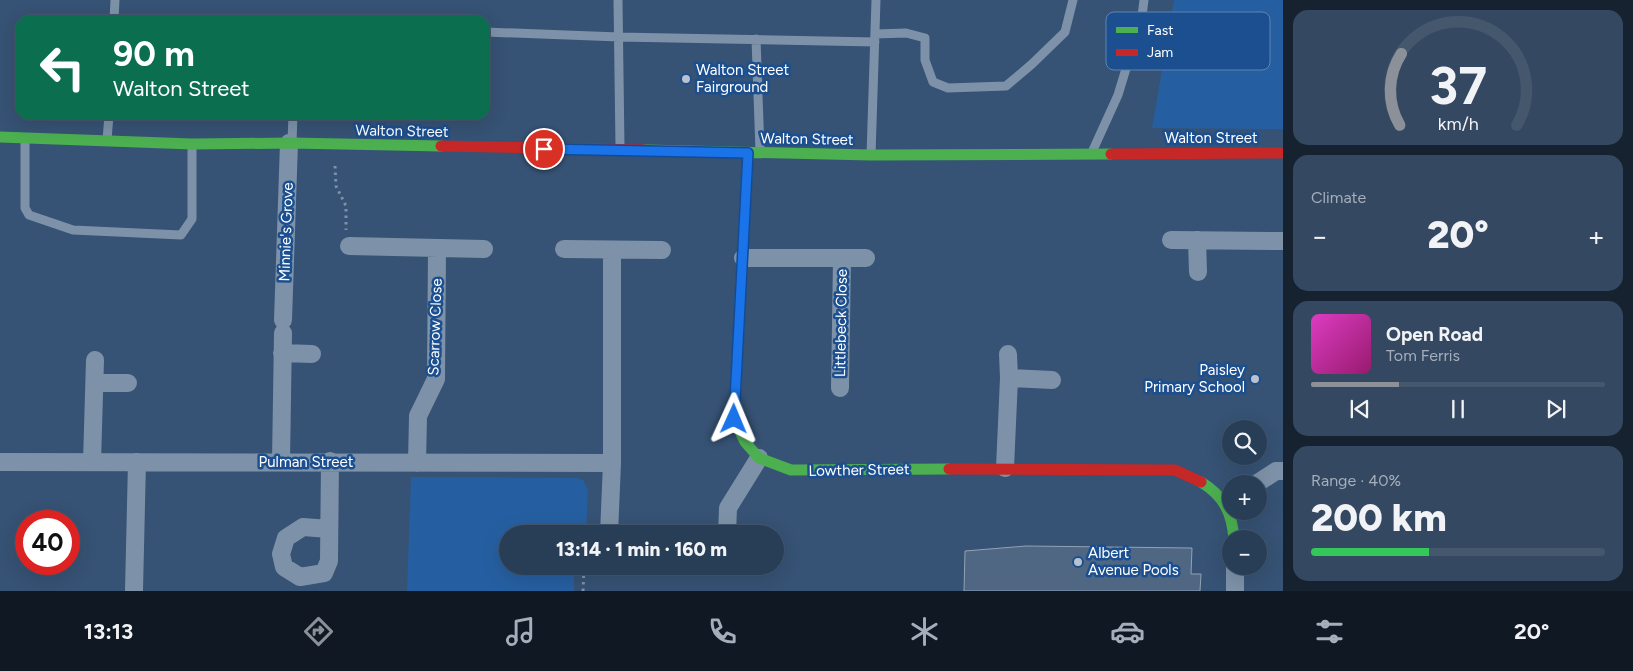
<!DOCTYPE html>
<meta charset="utf-8">
<style>
body{margin:0;font-family:Figtree,sans-serif;background:#344961;color:#f1f3f6;height:100vh;display:flex;flex-direction:column;font-size:19px;white-space:nowrap}
*{box-sizing:border-box;margin:0}
p{font-size:16px;color:#a5aeba}
.icon{flex:none;width:28px;height:28px;fill:none;stroke:currentColor;stroke-width:2;stroke-linecap:round;stroke-linejoin:round}
.map{position:relative;flex:1;overflow:hidden}
.panel{display:flex;flex-direction:column;gap:10px;padding:10px;background:#162230;width:350px}
.panel>*{flex:none}
.hud{position:absolute;left:15px;top:15px;width:475px;height:105px;border-radius:15px;box-shadow:0 5px 20px #0002,0 0 0 1px #44576d;background:#0b6e4f;color:#fff;overflow:hidden}
.buttons{position:absolute;left:1222px;top:420px;display:grid;gap:10px}
.buttons a{display:grid;place-items:center;width:45px;height:45px;border-radius:50%;background:#283e57;box-shadow:0 5px 20px #0002,0 0 0 1px #44576d;font-size:25px}
.speed{position:absolute;left:15px;top:510px;display:flex;gap:10px;font-size:25px;font-weight:700;text-align:center}
.speed>*{display:grid;place-content:center;width:65px;height:65px;border-radius:50%;background:#283e57;box-shadow:0 5px 20px #0002,0 0 0 1px #44576d;line-height:1}
.speed .limit{border:8px solid #d22;background:#fff;color:#111}
.pin{position:absolute;display:grid;place-items:center;width:42px;height:42px;color:#fff;margin:-21px;border:2px solid #fff;border-radius:50%;box-shadow:0 1px 5px #0007}
.me{position:absolute;width:55px;margin:-28px;rotate:1deg;stroke-linejoin:round;filter:drop-shadow(0 0 4px #0008)}
.turn{display:flex;align-items:center;gap:18px;height:105px;padding:0 15px;font-size:22px}
.turn .icon{width:65px;height:65px;stroke-width:2.5}
.turn b{display:block;font-size:35px;line-height:42px}
.big{font-size:38px;font-weight:800;line-height:1.1}
.panel .card{flex:1;display:flex;flex-direction:column;justify-content:center;gap:8px;min-width:0;padding:0 18px;border-radius:15px;background:#344961}
.panel .dial{align-items:center;gap:0}
.dial svg{height:130px;overflow:visible;fill:none;stroke:#44576d;stroke-width:7;stroke-linecap:round;text-anchor:middle}
.dial text{fill:#f1f3f6;stroke:none}
.song{display:flex;align-items:center;gap:15px}
.cover{width:60px;height:60px;border-radius:8px;background:linear-gradient(135deg,hsl(310 70% 55%),hsl(320 70% 35%))}
.played{height:5px;border-radius:2px;background:linear-gradient(90deg,#8c9099 30%,#44576d 30%)}
.keys{display:flex;justify-content:space-around;direction:ltr}
.heat{display:flex;justify-content:space-between;align-items:center;font-size:28px;direction:ltr}
.charge{height:8px;border-radius:4px;background:linear-gradient(90deg,#34c759 40%,#44576d 0)}
.trip{position:absolute;left:499px;top:525px;width:285px;height:50px;border-radius:25px;background:#283e57;box-shadow:0 5px 20px #0002,0 0 0 1px #44576d;font-weight:800;line-height:50px;text-align:center}
.tabs{display:flex;height:80px;justify-content:space-around;align-items:center;background:#101923;color:#a5aeba}
.tabs .icon{width:35px;height:35px}
.tabs .current{color:#8c9099}
.tabs b{font-size:22px;color:#f1f3f6}
main{display:flex;flex:1;min-height:0}
.map>svg:first-child{display:block}
.green{fill:#265fa1}
.building{fill:#506783;stroke:#92a2b6}
.lines{fill:none;stroke-linecap:round;stroke-linejoin:round}
.path{stroke:#7d92a8;stroke-width:3;stroke-dasharray:2.5 4;stroke-linecap:butt}
.lane{stroke:#7d92a8;stroke-width:9}
.street{stroke:#7d92a8;stroke-width:18}
.fast{stroke:#4caf50;stroke-width:11}
.jam{stroke:#c62828;stroke-width:11}
.route-casing{stroke:#114b97;stroke-width:12}
.route{stroke:#1a73e8;stroke-width:9}
.poi-dot{fill:#b9c2ce;stroke:#1b4f8f;stroke-width:2}
.labels{text-anchor:middle;dominant-baseline:central;stroke-width:5;stroke-linejoin:round;paint-order:stroke}
.poi-label{font-size:15px;fill:#fff;stroke:#1b4f8f;text-anchor:start}
.street-label{font-size:15px;fill:#fff;stroke:#1b4f8f}
.key{fill:#1b4f8f;stroke:#5f84b1;stroke-width:1}
.key-label{font-size:14px;fill:#fff}
</style>
<main>
<div class="map">
<svg width="1283" height="591" viewBox="0 0 1283 591">
<rect width="100%" height="100%" fill="#365274"/>
<path class="green" d="M 1174,0 L 1283,0 L 1283,129 L 1152,128 Z
M 411,477 L 578,478 L 584,481 L 588,491 L 586,534 L 508,534 L 508,566 L 576,566 L 574,573 L 574,591 L 407,591 Z"/>
<path class="building" d="M 1026,546 L 1192,548 L 1191,574 L 1201,574 L 1200,591 L 964,591 L 965,551 Z"/>
<g class="lines">
<path class="path" d="M 335,166 L 336,186 L 346,206 L 346,230
M 584,570 L 727,570 L 727,566
M 583,591 L 584,566"/>
<path class="lane" d="M 618,0 L 620,147
M 114,20 L 115,0
M 485,32 L 619,37 L 875,42
M 875,34 L 906,33 L 925,38 L 925,60 L 933,82 L 948,88 L 1006,86 L 1032,64 L 1065,32 L 1073,0
M 756,39 L 760,151
M 25,139 L 25,208 L 29,215 L 73,230 L 181,235 L 192,219 L 192,147
M 107,140 L 109,115
M 292,142 L 293,115
M 1093,150 L 1118,95 L 1142,16 L 1144,0
M 871,155 L 876,0"/>
<path class="street" d="M 1171,240 L 1283,241
M 1197,240 L 1198,272
M 349,246 L 484,249
M 564,249 L 662,250
M 743,258 L 866,258
M 283,320 L 289,143
M 282,353 L 312,354
M 1009,378 L 1052,380
M 95,383 L 128,383
M 840,388 L 842,259
M 0,462 L 612,463
M 92,462 L 95,360
M 281,462 L 283,333
M 417,463 L 418,416 L 436,379 L 437,249
M 1005,468 L 1009,378 L 1008,354
M 1256,484 L 1276,471 L 1283,471
M 329,529 L 303,527 L 286,538 L 281,554 L 284,567 L 300,577 L 324,573 L 329,561 L 330,461
M 609,534 L 612,463 L 612,250
M 727,534 L 728,508 L 759,458
M 1235,566 L 1235,591
M 134,591 L 137,462"/>
<path class="fast" d="M 0,137 L 192,144 L 292,143 L 441,146
M 645,150 L 871,155 L 1111,154
M 748,153 L 734,419 L 745,442 L 759,458 L 791,470 L 949,469
M 1201,482 C 1224,496 1232,513 1234,539"/>
<path class="jam" d="M 441,146 L 645,150
M 1111,154 L 1283,153
M 949,469 L 1175,470 L 1201,482"/>
</g>
<g class="lines">
<defs>
<path id="route" d="M 544,149 L 748,153 L 734,419"/>
</defs>
<use href="#route" class="route-casing"/>
<use href="#route" class="route"/>
</g>
<g class="poi-dot">
<circle cx="686" cy="79" r="5"/>
<circle cx="1255" cy="379" r="5"/>
<circle cx="1078" cy="562" r="5"/>
</g>
<g class="labels">
<g class="poi-label">
<text x="696" y="70">Walton Street<tspan x="696" dy="17">Fairground</tspan></text>
<text x="1245" y="370" text-anchor="end">Paisley<tspan x="1245" dy="17">Primary School</tspan></text>
<text x="1088" y="553">Albert<tspan x="1088" dy="17">Avenue Pools</tspan></text>
</g>
<g class="street-label">
<text transform="translate(402 131) rotate(1)">Walton Street</text>
<text x="1211" y="138">Walton Street</text>
<text transform="translate(807 139) rotate(1)">Walton Street</text>
<text transform="translate(286 232) rotate(-88)">Minnie's Grove</text>
<text transform="translate(841 323) rotate(-89)">Littlebeck Close</text>
<text transform="translate(435 327) rotate(-88)">Scarrow Close</text>
<text x="306" y="462">Pulman Street</text>
<text transform="translate(859 470) rotate(-1)">Lowther Street</text>
</g>
</g>
<rect x="1106" y="12" width="164" height="58" rx="8" class="key"/>
<rect x="1116" y="27" width="22" height="6" fill="#4caf50"/>
<rect x="1116" y="49" width="22" height="7" fill="#c62828"/>
<g class="key-label">
<text x="1147" y="35">Fast</text>
<text x="1147" y="57">Jam</text>
</g>
</svg>
<div class="buttons">
<a><svg class="icon" aria-label="search" viewBox="0 0 24 24"><circle cx="10" cy="10" r="6"/><path d="M15 15l6 6"/></svg></a>
<a>+</a>
<a>−</a>
</div>
<div class="speed"><div class="limit">40</div></div>
<div class="pin" style="left:544px;top:149px;background:#d93025"><svg class="icon" aria-label="arrive" viewBox="0 0 24 24"><path d="M6 21V4h12l-3 4 3 4H6"/></svg></div>
<svg class="me" style="left:734px;top:419px" viewBox="-20 -20 40 40"><path d="M0-17L14 15 0 8-14 15z" fill="#1a73e8" stroke="#fff" stroke-width="4"/></svg>
<div class="trip">13:14 · 1 min · 160 m</div>
<div class="hud">
<div class="turn"><svg class="icon" aria-label="left" viewBox="0 0 24 24"><path d="M17 20v-9H6M10 6l-5 5 5 5"/></svg><div><b>90 m</b>Walton Street</div></div>
</div>
</div>
<section class="panel">
<div class="card dial"><svg viewBox="0 0 100 80">
<path d="M14 69A42 42 0 1 1 86 69"/>
<path d="M14 69A42 42 0 0 1 15 25" stroke="#8c9099"/>
<text x="50" y="56" font-size="32" font-weight="700">37</text>
<text x="50" y="72" font-size="11">km/h</text>
</svg></div>
<div class="card"><p>Climate</p>
<div class="heat"><a>−</a><b class="big">20°</b><a>+</a></div>
</div>
<div class="card">
<div class="song"><i class="cover"></i><div><b>Open Road</b><p>Tom Ferris</p></div></div>
<div class="played"></div>
<div class="keys"><svg class="icon" aria-label="previous" viewBox="0 0 24 24"><path d="M18 5L8 12l10 7zM5 5v14"/></svg><svg class="icon" aria-label="pause" viewBox="0 0 24 24"><path d="M8 5v14M16 5v14"/></svg><svg class="icon" aria-label="next" viewBox="0 0 24 24"><path d="M6 5l10 7-10 7zM19 5v14"/></svg></div>
</div>
<div class="card"><p>Range · 40%</p><b class="big">200 km</b><div class="charge"></div></div>
</section>
</main>
<nav class="tabs">
<b>13:13</b>
<svg class="icon current" aria-label="directions" viewBox="0 0 24 24"><path d="M12 3l9 9-9 9-9-9zM9 14v-3h6M13 9l2 2-2 2"/></svg>
<svg class="icon" aria-label="music" viewBox="0 0 24 24"><path d="M9 18V5l10-2v13"/><circle cx="6" cy="18" r="3"/><circle cx="16" cy="16" r="3"/></svg>
<svg class="icon" aria-label="phone" viewBox="0 0 24 24"><path d="M5 4h4l2 5-3 2q2 4 5 5l2-3 5 2v4C11 20 4 13 5 4z"/></svg>
<svg class="icon" aria-label="climate" viewBox="0 0 24 24"><path d="M12 3v18M4 7l16 10M4 17L20 7"/></svg>
<svg class="icon" aria-label="car" viewBox="0 0 24 24"><path d="M5 17H2v-5l4-1 3-4h7l3 4 3 1v5h-3M9 17h6M6 11h13"/><circle cx="7" cy="17" r="2"/><circle cx="17" cy="17" r="2"/></svg>
<svg class="icon" aria-label="filters" viewBox="0 0 24 24"><path d="M4 7h16M4 17h16"/><circle cx="9" cy="7" r="2"/><circle cx="15" cy="17" r="2"/></svg>
<b>20°</b>
</nav>
